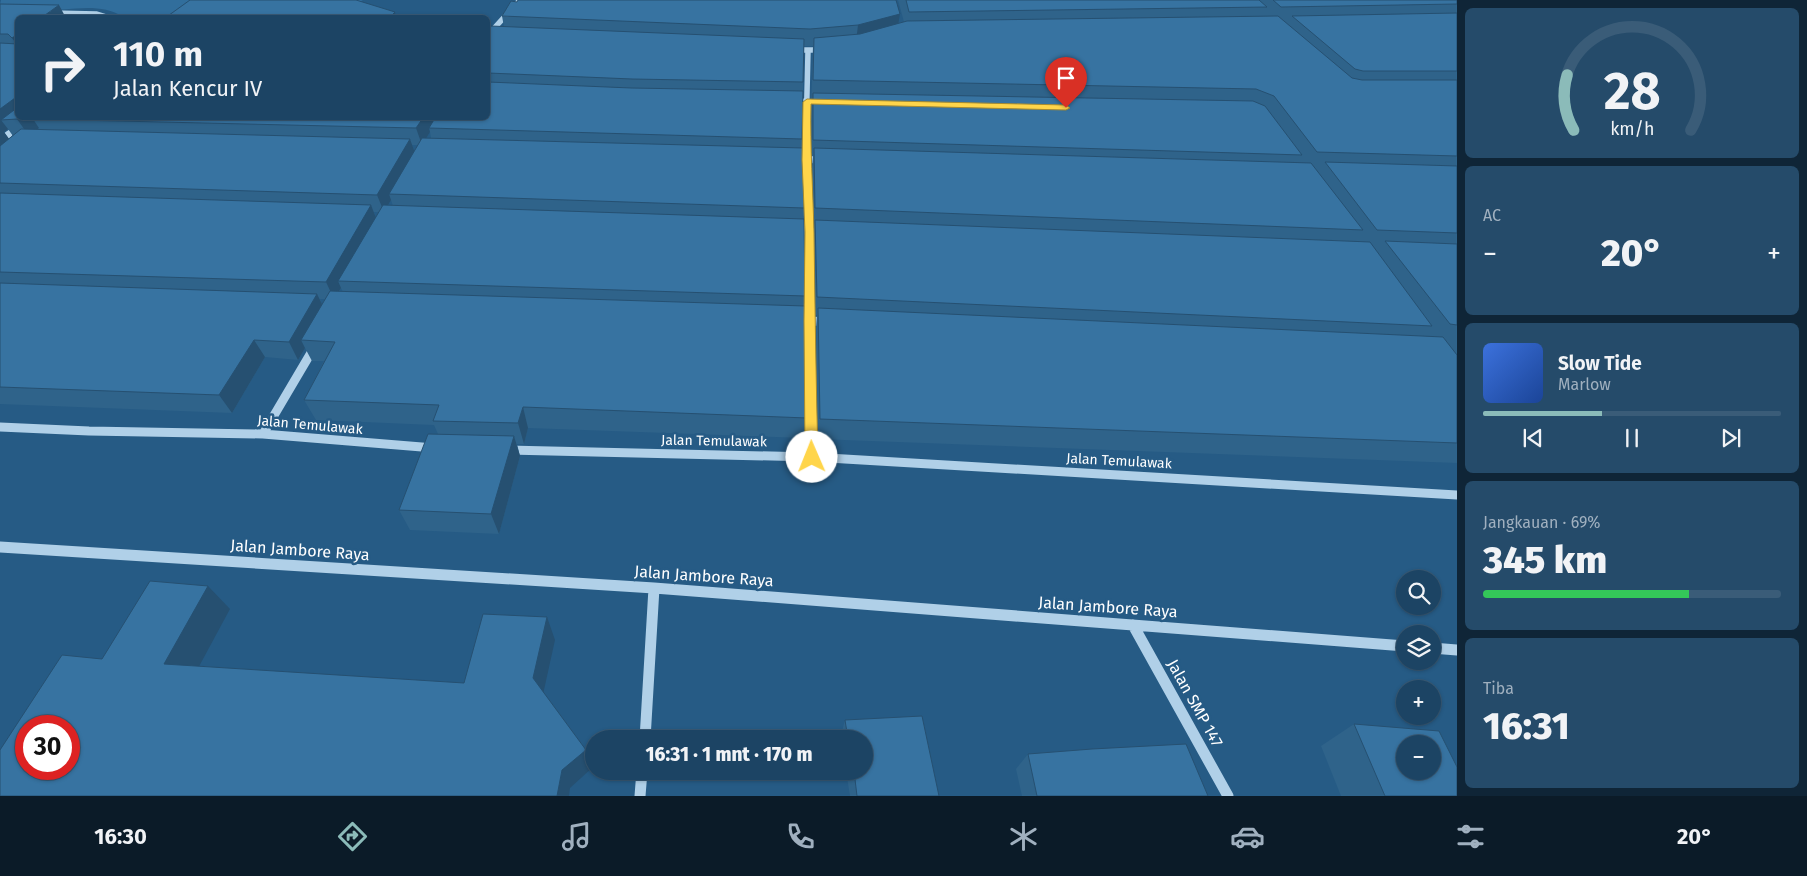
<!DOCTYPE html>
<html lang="id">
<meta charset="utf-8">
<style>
body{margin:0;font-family:"Fira Sans",sans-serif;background:#254b6a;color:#f1f3f6;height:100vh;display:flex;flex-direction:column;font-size:19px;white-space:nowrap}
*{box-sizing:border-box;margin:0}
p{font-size:16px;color:#a0b0bf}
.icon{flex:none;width:28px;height:28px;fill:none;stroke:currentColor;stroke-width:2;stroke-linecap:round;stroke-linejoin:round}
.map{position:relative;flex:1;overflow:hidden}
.panel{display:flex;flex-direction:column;gap:8px;padding:8px;background:#0f2537;width:350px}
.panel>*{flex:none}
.top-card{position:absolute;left:15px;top:15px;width:475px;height:105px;border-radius:8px;box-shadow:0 1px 4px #0004,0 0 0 1px #3a5c78;background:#1c4464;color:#f1f3f6;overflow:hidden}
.fabs{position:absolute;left:1396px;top:570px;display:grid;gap:10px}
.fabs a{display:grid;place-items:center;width:45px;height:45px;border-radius:50%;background:#1c4464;box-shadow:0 1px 4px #0004,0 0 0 1px #3a5c78;font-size:25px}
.speed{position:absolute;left:15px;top:715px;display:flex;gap:10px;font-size:25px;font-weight:700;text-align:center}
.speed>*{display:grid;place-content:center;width:65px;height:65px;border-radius:50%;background:#1c4464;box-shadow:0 1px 4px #0004,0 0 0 1px #3a5c78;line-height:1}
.speed .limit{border:8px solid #d22;background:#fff;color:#111}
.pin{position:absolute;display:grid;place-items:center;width:42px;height:42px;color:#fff;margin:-51px -21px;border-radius:50% 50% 50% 0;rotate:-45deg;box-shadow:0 0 5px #0007}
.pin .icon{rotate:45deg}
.me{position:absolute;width:55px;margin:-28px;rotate:359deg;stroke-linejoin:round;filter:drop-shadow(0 0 4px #0008)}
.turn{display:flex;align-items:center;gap:18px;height:105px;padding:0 15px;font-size:22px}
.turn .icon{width:65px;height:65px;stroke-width:2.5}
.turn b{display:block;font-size:35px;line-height:42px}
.big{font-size:38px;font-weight:800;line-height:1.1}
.panel .tile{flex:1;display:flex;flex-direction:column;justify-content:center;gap:8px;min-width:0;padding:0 18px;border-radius:8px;background:#254b6a}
.panel .dial{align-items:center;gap:0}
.dial svg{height:130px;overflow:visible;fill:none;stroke:#3a5c78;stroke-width:7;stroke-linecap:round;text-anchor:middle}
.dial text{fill:#f1f3f6;stroke:none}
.song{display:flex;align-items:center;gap:15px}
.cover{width:60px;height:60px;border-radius:8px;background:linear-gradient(135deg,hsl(220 70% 55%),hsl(220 70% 35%))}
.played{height:5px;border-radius:2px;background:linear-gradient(90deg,#8bbbb9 40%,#3a5c78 40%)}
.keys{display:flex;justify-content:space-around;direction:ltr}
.heat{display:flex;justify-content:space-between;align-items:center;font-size:28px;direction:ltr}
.charge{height:8px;border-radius:4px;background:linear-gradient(90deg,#34c759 69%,#3a5c78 0)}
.trip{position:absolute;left:585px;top:730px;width:288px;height:50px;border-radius:25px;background:#1c4464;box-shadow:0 1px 4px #0004,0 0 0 1px #3a5c78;font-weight:800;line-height:50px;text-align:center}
.dock{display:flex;height:80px;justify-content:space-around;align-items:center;background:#0b1b28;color:#a0b0bf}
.dock .icon{width:35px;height:35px}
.dock .active{color:#8bbbb9}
.dock b{font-size:22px;color:#f1f3f6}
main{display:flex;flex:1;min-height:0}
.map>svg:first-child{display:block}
.green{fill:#316e9c}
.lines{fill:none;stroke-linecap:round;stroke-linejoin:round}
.minor-far3{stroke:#b0d0e8;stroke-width:5.5}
.minor-far2{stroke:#b0d0e8;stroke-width:7}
.minor-far1{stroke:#b0d0e8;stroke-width:9}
.minor{stroke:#b0d0e8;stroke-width:11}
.wall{fill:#2f638a;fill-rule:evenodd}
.shaded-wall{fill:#265071}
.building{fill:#3773a1;stroke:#265071;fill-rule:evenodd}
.route{fill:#ffd54a;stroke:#a68a30}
.labels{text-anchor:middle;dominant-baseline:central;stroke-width:5;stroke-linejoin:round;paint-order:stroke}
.street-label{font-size:14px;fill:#fff;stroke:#265b85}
.near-street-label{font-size:16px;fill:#fff;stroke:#265b85}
</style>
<main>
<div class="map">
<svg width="1457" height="796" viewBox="0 0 1457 796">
<rect width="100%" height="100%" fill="#265b85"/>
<path class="green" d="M 1,0 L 363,0 L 348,8 L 189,18 L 123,17 C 97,0 62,13 31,11 C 21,11 10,7 0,5 Z"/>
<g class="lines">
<path class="minor-far3" d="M 52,13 L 96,14 L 109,18
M 488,35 L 520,0
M 792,50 L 824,50
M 793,101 L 823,102
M 7,135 L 29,118
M 806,135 L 808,51"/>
<path class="minor-far2" d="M 806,134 L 809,306
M 0,141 L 9,134
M 792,159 L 824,160
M 792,231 L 824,232"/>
<path class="minor-far1" d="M 809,305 L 811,457
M 793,320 L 827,322
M 0,427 L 89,431 L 263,434 L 434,448
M 263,434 L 315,346
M 507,450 L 811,457 L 1457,495"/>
<path class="minor" d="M 0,547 L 654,588 L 1405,646
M 1133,625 L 1228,796
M 1432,648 L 1457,650
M 645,739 L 654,588
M 640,796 L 642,771"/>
</g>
<path class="wall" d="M 898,0 L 1457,0 L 1457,463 L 817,439 L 816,328 L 817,315 L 815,315 L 813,237 L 814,227 L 813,227 L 812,167 L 813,156 L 812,156 L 811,108 L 813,46 L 804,46 L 803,91 L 802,148 L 804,208 L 803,219 L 805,296 L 804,306 L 807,418 L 804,438 L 528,428 L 524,444 L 517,444 L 520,456 L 499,534 L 410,530 L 399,510 L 438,434 L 434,425 L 316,420 L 304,400 L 324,361 L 312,361 L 305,348 L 298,360 L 265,357 L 232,413 L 0,404 L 0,4 L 18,18 L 18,118 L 488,118 L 488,31 L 504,27 L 502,16 L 898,23 L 904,22 ZM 8,129 L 13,136 L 9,139 L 4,132 ZM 430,132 L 431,138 L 426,138 ZM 412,145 L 418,145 L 414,151 ZM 391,200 L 393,206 L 388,205 ZM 374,212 L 379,212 L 376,218 ZM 341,288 L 343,292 L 339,292 ZM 320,299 L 325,299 L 322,304 Z
M 845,720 L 939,796 L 850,796 L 846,771 L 864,771 L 864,739 L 841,739 L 841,735 Z
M 1354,724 L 1457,796 L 1341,796 L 1321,746 Z
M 1028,754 L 1208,796 L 1022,796 L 1016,769 Z"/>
<path class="shaded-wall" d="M 59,5 L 66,18 L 41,18 Z
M 395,12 L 396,18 L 389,18 Z
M 900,14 L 897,31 L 856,42 L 858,25 Z
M 18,34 L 18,46 L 12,38 Z
M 15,98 L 18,102 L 18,118 L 53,118 L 33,119 L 39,128 L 29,136 L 17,119 L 1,120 L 8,129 L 4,132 L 15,147 L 0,160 L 0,109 Z
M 423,118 L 438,118 L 429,128 L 430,132 L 422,145 L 416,128 Z
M 410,139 L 416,156 L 389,194 L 391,200 L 384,212 L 377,195 Z
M 371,205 L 378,223 L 338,281 L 341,288 L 334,299 L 326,282 Z
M 317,294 L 326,312 L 301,340 L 305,348 L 298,360 L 289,342 Z
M 254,340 L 265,357 L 232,413 L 219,395 Z
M 523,407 L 528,428 L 524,444 L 518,423 Z
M 514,436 L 520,456 L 499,534 L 491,514 Z
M 208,586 L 230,609 L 189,685 L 164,664 Z
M 547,617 L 555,640 L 542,699 L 533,678 Z
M 586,750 L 592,768 L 570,788 L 569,796 L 557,796 L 562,770 Z"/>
<path class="building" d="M 190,0 L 356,0 L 395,12 L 389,18 L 165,18 Z
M 518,0 L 896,0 L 900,14 L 858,25 L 810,29 L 502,16 L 511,1 L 517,2 Z
M 906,0 L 1259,0 L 1267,7 L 909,12 Z
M 1273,0 L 1457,0 L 1457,4 L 1281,7 Z
M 0,4 L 59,5 L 41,18 L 18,18 L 18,34 L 12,38 L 8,34 L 0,34 Z
M 1457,13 L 1457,71 L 1363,71 L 1355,69 L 1292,16 Z
M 1278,16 L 1352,78 L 1362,80 L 1457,80 L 1457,156 L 1317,152 L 1274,96 L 1256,89 L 813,80 L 814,38 L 860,34 L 907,21 Z
M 491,26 L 804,39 L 803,82 L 632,79 L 488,73 L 488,31 Z
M 0,43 L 18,44 L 18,98 L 15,98 L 0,109 Z
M 488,82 L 631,88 L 803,91 L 802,139 L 429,128 L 435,118 L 488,118 Z
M 813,93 L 1253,101 L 1265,106 L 1302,155 L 813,140 Z
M 18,107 L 18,118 L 19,118 L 17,119 L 1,120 Z
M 35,118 L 423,118 L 416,128 L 33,119 Z
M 21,129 L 410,139 L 377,195 L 0,183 L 0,146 Z
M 422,138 L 803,148 L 804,208 L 389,194 Z
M 814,148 L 1311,163 L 1363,230 L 815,208 Z
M 1325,162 L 1457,166 L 1457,233 L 1377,230 Z
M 0,193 L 371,205 L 326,282 L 0,272 Z
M 383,205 L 804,219 L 805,296 L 338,281 Z
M 815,220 L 1370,242 L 1432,326 L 817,297 Z
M 1385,241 L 1457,244 L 1457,325 L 1450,324 Z
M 0,283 L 317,294 L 289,342 L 254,340 L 219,395 L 0,387 Z
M 330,291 L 805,306 L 807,418 L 523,407 L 518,423 L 433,421 L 439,405 L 304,400 L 335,342 L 301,340 Z
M 818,308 L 1443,337 L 1457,355 L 1457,443 L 820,419 Z
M 428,434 L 514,436 L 491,514 L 399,510 Z
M 150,581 L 208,586 L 164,664 L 464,683 L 483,614 L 547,617 L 533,678 L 586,750 L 562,770 L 557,796 L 0,796 L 0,750 L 62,655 L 102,659 ZM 26,726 L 69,726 L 69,769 L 26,769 Z
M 922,716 L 939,796 L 857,796 L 854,771 L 864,771 L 864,739 L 848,739 L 845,720 Z
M 1354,724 L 1439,731 L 1457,767 L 1457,796 L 1385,796 ZM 1405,744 L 1432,744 L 1432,771 L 1405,771 Z
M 1186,744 L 1208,796 L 1037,796 L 1028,754 L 1092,749 Z"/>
<path class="route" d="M 807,99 L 1066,105 L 1070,108 L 1066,110 L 811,104 C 810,147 813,190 814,233 C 815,308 816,382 818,457 L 816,460 L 807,460 L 805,457 L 804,321 L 805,232 L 802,160 L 803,102 Z"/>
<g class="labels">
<g class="street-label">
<text transform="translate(310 425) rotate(5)">Jalan Temulawak</text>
<text transform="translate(714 441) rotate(1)">Jalan Temulawak</text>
<text transform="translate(1119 461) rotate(3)">Jalan Temulawak</text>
</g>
<g class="near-street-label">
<text transform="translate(300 550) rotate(4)">Jalan Jambore Raya</text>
<text transform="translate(704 576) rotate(4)">Jalan Jambore Raya</text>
<text transform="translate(1108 607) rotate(4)">Jalan Jambore Raya</text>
<text transform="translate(1195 703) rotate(61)">Jalan SMP 147</text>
</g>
</g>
</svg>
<div class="fabs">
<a><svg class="icon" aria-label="search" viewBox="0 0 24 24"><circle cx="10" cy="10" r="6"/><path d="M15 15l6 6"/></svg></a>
<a><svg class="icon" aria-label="layers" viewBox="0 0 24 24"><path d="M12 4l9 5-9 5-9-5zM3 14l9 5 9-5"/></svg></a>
<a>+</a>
<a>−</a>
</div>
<div class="speed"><div class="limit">30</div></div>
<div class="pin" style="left:1066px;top:108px;background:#d93025"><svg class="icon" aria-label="arrive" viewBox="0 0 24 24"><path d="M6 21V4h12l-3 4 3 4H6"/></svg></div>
<svg class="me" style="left:812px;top:457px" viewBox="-20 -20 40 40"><circle r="19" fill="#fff"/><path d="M0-13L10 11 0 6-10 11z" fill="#ffd54a"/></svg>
<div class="trip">16:31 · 1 mnt · 170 m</div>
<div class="top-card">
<div class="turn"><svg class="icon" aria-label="right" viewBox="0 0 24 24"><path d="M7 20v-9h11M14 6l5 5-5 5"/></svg><div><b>110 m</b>Jalan Kencur IV</div></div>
</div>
</div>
<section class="panel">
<div class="tile dial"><svg viewBox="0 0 100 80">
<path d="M14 69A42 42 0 1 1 86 69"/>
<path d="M14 69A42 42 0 0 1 10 35" stroke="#8bbbb9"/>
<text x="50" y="56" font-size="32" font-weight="700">28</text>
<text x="50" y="72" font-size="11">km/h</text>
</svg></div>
<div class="tile"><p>AC</p>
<div class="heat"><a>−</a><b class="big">20°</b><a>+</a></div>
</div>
<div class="tile">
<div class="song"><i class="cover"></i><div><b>Slow Tide</b><p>Marlow</p></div></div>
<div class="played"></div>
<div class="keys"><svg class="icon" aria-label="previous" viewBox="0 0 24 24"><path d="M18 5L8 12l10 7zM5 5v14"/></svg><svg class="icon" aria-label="pause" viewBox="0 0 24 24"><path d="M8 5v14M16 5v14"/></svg><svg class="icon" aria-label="next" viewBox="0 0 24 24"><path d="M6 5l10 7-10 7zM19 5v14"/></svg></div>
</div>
<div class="tile"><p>Jangkauan · 69%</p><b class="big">345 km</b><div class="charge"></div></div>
<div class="tile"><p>Tiba</p><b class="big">16:31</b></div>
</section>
</main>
<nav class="dock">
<b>16:30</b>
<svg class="icon active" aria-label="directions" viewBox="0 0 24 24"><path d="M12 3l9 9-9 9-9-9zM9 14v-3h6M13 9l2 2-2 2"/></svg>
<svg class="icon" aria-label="music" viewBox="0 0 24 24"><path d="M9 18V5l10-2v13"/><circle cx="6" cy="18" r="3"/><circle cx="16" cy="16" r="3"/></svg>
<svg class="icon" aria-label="phone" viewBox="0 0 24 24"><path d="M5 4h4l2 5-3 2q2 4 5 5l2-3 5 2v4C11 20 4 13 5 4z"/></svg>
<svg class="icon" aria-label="climate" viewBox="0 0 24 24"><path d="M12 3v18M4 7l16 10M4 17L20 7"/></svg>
<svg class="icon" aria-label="car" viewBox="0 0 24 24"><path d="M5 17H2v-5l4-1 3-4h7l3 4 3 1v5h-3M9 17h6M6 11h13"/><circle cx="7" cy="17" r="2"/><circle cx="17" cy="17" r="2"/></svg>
<svg class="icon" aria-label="filters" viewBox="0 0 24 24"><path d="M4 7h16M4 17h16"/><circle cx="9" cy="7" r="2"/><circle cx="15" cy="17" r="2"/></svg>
<b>20°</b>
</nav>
